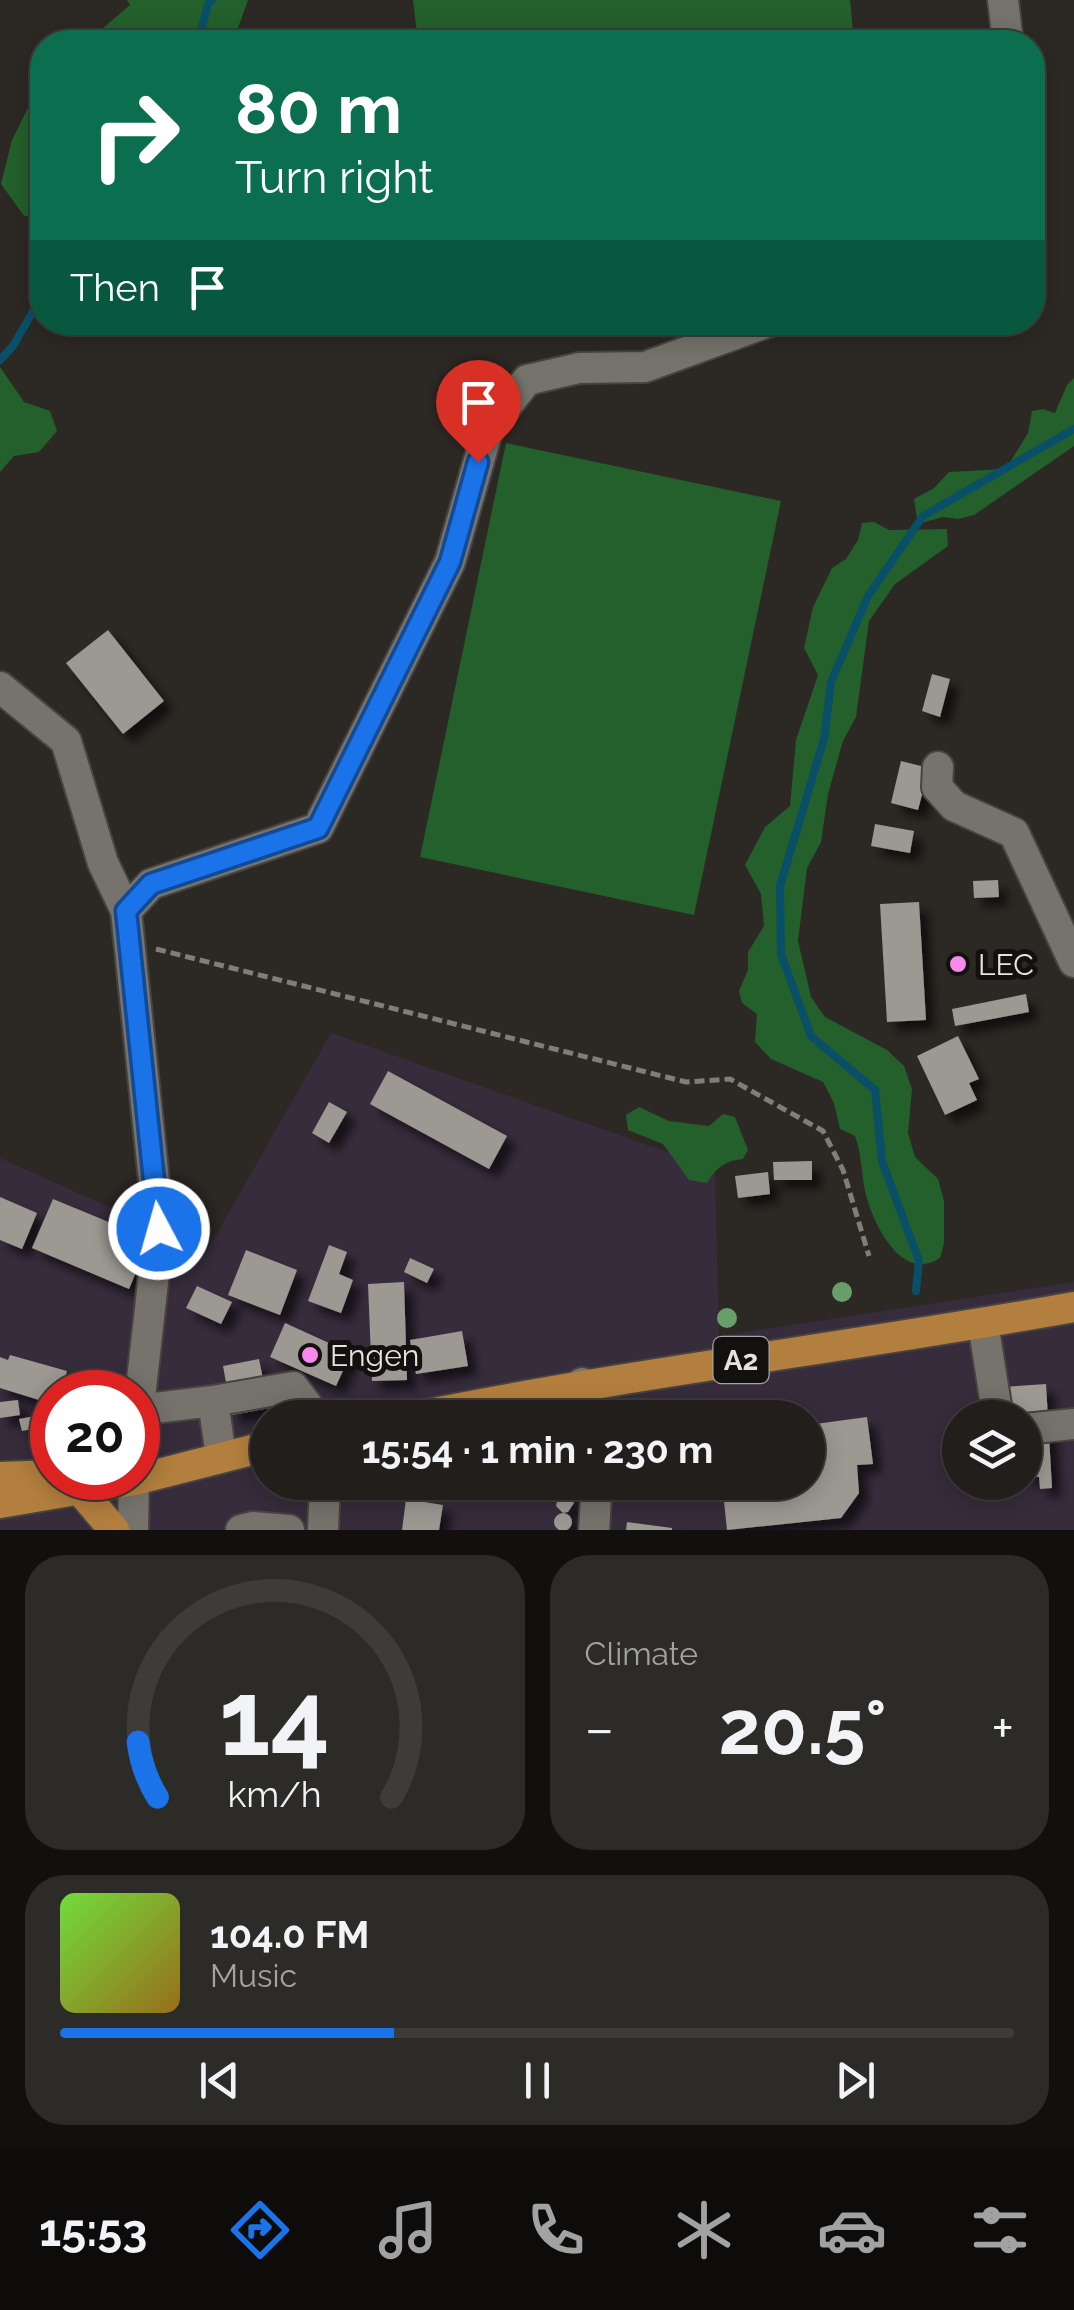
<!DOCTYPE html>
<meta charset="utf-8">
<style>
body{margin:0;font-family:Raleway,sans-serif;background:#2d2b28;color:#f1f3f6;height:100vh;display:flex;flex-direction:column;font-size:38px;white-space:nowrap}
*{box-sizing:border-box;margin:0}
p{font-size:32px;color:#a2a2a3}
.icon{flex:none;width:55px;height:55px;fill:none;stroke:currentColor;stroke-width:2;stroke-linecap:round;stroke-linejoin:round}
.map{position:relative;height:1530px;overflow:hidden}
.details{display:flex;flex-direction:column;gap:25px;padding:25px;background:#12100f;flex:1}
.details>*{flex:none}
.banner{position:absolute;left:30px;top:30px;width:1015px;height:305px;border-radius:40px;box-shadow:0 5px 25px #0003,0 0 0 2px #3e3c3a;background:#0b6e4f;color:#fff;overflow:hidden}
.buttons{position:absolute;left:942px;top:1400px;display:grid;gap:20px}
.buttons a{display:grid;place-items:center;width:100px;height:100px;border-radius:50%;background:#211e1b;box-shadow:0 5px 25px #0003,0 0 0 2px #3e3c3a;font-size:50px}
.speed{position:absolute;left:30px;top:1370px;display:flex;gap:20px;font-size:50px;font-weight:700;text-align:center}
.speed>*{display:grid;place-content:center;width:130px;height:130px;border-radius:50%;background:#211e1b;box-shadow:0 5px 25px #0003,0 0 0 2px #3e3c3a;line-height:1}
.speed .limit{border:15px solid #d22;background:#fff;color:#111}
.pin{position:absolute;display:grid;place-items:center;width:85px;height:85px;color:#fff;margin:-102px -42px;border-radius:50% 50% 50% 0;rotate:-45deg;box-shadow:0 0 10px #0007}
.pin .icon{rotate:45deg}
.me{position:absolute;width:110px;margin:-55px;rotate:354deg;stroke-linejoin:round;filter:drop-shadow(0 0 8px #0008)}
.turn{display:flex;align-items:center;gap:35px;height:210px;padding:0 40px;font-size:45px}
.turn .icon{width:130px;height:130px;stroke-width:2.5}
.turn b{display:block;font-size:70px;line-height:85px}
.then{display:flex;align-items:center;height:95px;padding:0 40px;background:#0003;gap:20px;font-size:38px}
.big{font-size:75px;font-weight:700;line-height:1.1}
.details .widget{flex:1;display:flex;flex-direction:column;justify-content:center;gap:15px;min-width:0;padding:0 35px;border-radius:40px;background:#2d2b28}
.details .dial{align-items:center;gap:0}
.dial svg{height:260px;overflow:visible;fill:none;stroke:#3e3c3a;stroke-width:7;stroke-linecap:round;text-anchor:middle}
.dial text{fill:#f1f3f6;stroke:none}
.song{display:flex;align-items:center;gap:30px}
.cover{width:120px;height:120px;border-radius:15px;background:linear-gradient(135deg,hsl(100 70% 55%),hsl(40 70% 35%))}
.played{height:10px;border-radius:5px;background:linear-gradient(90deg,#1a73e8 35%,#3e3c3a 35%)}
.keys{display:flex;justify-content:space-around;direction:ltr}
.heat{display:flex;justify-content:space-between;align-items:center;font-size:55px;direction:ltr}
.details .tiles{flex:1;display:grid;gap:25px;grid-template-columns:1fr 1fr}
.widget:last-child{grid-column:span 2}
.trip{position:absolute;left:250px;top:1400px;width:575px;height:100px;border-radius:50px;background:#211e1b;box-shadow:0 5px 25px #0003,0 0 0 2px #3e3c3a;font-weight:700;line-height:100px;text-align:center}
.menu{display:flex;height:160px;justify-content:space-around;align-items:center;background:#0d0c0b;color:#a2a2a3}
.menu .icon{width:70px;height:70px}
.menu .current{color:#1a73e8}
.menu b{font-size:45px;color:#f1f3f6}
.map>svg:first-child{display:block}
.commercial{fill:#362c3b;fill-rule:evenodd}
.green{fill:#23602b}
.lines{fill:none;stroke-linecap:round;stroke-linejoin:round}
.stream{stroke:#0a4f68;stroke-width:8}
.building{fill:#9c9892;filter:url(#shadow)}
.minor-casing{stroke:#464340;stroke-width:34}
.major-casing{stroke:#464340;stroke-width:34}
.path{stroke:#817e7a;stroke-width:5;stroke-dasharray:10 5;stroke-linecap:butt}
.minor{stroke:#76736d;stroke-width:30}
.major{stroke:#b37f3e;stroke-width:30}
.tree{fill:#699e6a}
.route-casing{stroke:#114b97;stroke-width:25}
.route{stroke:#1a73e8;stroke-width:18}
.poi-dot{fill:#f788ec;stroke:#13110f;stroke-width:4}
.labels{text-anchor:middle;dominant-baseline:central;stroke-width:10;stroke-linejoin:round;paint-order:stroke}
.shield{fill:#13110f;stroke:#a6a4a1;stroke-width:2.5}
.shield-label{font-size:28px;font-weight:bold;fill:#e5e3e0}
.poi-label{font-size:30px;fill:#e5e3e0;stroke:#13110f;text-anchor:start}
</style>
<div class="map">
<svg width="1074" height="1530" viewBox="0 0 1074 1530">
<defs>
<filter id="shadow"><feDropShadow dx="9" dy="9" stdDeviation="5" flood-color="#0009"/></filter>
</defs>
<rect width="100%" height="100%" fill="#2c2824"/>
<path class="commercial" d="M 331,1033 L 715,1169 L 719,1336 L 1074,1282 L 1074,1530 L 0,1530 L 0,1158 L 207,1251 ZM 52,1392 L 138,1392 L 138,1478 L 52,1478 ZM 268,1418 L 808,1418 L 808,1482 L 268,1482 ZM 960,1418 L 1025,1418 L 1025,1482 L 960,1482 Z"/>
<path class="green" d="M 127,0 L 248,0 L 233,42 L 63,42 L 103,28 L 130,5 Z
M 413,0 L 850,0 L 854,42 L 418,42 Z
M 42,80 L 42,215 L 24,216 L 1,184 L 12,140 Z
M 0,367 L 24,402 L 50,411 L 57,431 L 39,452 L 14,456 L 0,472 Z
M 1074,378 L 1074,446 L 974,515 L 958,519 L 943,517 L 918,524 L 914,499 L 934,488 L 949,472 L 1006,469 L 1028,433 L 1032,411 L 1043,409 L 1055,413 L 1067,385 Z
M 506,443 L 781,501 L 694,915 L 420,857 Z
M 874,522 L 889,530 L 947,529 L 948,546 L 895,584 L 869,621 L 856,717 L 843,741 L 828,794 L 821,842 L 807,868 L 798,941 L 811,997 L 825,1017 L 887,1050 L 904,1066 L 912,1089 L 908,1133 L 915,1157 L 938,1179 L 944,1201 L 944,1243 L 940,1258 C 901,1284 872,1222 865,1191 C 861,1172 862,1155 855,1136 L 840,1129 L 834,1103 L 823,1082 L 771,1059 L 755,1042 L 757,1014 L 742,1003 L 739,991 L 748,970 L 748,952 L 764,926 L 761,894 L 745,865 L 765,827 L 790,806 L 796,740 L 818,675 L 804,648 L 813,607 L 832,568 L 846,559 L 858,540 L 862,523 Z
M 639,1107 L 669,1121 L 709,1126 L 723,1114 L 735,1117 L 748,1150 L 743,1159 C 725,1161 717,1167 707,1183 L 689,1180 L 663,1144 L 628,1130 L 626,1115 Z"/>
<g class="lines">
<path class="stream" d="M 198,42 L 208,4 L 212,0
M 0,360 L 13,346 L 42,296
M 916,1291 L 919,1261 L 882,1161 L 875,1090 L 811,1036 L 781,954 L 780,886 L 824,739 L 831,682 L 868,596 L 923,516 L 1074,429"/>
</g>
<path class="building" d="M 108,630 L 164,701 L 123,734 L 66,663 Z
M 932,674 L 950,679 L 940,717 L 922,711 Z
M 901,761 L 929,768 L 918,810 L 891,803 Z
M 875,824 L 914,831 L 910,853 L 871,846 Z
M 998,880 L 999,897 L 974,898 L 973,881 Z
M 919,902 L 926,1020 L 887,1022 L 880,904 Z
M 1026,994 L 1029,1012 L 955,1026 L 952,1009 Z
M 958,1036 L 979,1079 L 969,1083 L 977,1100 L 945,1115 L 917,1056 Z
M 388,1071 L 507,1136 L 489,1169 L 370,1104 Z
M 329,1102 L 347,1112 L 329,1143 L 312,1133 Z
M 812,1161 L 812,1180 L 774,1180 L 773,1162 Z
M 768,1172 L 770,1194 L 738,1198 L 735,1176 Z
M 0,1197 L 37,1213 L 22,1249 L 0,1240 Z
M 53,1199 L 150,1239 L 129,1289 L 32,1248 Z
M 329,1245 L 347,1252 L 339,1274 L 353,1280 L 341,1313 L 308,1301 Z
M 246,1250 L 297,1270 L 280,1315 L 228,1295 Z
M 410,1258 L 434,1269 L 427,1283 L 404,1272 Z
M 404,1282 L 407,1380 L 372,1381 L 368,1284 Z
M 197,1286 L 232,1302 L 221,1324 L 186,1308 Z
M 285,1323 L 351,1353 L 336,1386 L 270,1357 Z
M 462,1331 L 468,1366 L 416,1374 L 410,1340 Z
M 10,1355 L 67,1371 L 61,1392 L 52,1392 L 52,1404 L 0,1388 L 0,1357 L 8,1360 Z
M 259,1359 L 269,1408 L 232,1415 L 223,1366 Z
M 1046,1384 L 1052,1488 L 1040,1489 L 1039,1477 L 1025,1477 L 1025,1418 L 989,1418 L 987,1388 Z
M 18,1400 L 20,1415 L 0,1418 L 0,1402 Z
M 52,1413 L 52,1425 L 22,1431 L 19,1419 Z
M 867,1417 L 873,1464 L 857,1465 L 859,1493 L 841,1518 L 727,1530 L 722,1482 L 808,1482 L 808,1425 Z
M 559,1482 L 576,1482 L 575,1490 L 567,1494 L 574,1503 L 568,1512 L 563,1513 L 556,1506 L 558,1497 L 566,1494 L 560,1490 Z
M 406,1499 L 443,1505 L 439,1530 L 402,1530 Z
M554 1522a9 9 0 1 1 18 0a9 9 0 1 1-18 0Z
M 627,1522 L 672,1528 L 672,1530 L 626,1530 Z"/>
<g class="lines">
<defs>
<path id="minor" d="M 1003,0 L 1008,42
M 0,687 L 66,741 L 103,863 L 126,911 L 159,1229 L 138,1415
M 938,767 L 937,787 L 954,806 L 1014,833 L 1074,962
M 126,911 L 151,884 L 318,828 L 450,562 L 488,429 L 527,380 L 579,368 L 645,367 L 768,322
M 983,1323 L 998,1418
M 582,1383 L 595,1418
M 138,1410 L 213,1401
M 1025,1429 L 1074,1424
M 221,1456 L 213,1401 L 293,1387 L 317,1418
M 133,1530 L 134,1478
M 241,1530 L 253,1527 L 289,1530
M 323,1530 L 325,1482
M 594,1530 L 597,1482"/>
<path id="major" d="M 409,1418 C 630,1373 853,1347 1074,1307
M 0,1477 L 52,1475
M 80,1490 L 114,1530
M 0,1503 L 135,1480 L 268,1446"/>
</defs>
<use href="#minor" class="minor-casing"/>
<use href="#major" class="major-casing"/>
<path class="path" d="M 156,949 L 686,1082 L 730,1079 L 823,1131 L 843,1170 L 869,1256"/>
<use href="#minor" class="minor"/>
<use href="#major" class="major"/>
</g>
<g class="tree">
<circle cx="842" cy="1292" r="10"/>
<circle cx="727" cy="1318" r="10"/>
</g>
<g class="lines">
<defs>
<path id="route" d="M 159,1229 L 126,911 L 151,884 L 318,828 L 450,562 L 478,462"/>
</defs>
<use href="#route" class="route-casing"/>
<use href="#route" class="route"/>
</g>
<g class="poi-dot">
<circle cx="958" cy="964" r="10"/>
<circle cx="310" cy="1355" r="10"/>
</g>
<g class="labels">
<rect class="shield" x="713.5" y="1337" width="55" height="46" rx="8"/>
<g class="shield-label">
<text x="741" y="1360">A2</text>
</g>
<g class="poi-label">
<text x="978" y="964">LEC</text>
<text x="330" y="1355">Engen</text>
</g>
</g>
</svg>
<div class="buttons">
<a><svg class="icon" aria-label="layers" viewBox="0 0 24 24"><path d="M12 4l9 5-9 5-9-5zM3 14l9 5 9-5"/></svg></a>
</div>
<div class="speed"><div class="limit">20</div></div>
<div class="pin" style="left:478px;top:462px;background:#d93025"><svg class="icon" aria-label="arrive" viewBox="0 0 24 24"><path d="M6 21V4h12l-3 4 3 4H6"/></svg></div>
<svg class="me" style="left:159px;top:1229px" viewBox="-20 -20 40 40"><circle r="17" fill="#1a73e8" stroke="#fff" stroke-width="3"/><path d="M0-11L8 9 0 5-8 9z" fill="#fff"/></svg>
<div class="trip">15:54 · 1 min · 230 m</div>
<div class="banner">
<div class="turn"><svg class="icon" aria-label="right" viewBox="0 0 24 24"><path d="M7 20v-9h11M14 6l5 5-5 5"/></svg><div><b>80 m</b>Turn right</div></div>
<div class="then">Then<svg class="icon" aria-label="arrive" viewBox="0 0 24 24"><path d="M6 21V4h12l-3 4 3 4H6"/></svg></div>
</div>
</div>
<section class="details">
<div class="tiles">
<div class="widget dial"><svg viewBox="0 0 100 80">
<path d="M14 69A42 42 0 1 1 86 69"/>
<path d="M14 69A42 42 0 0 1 8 52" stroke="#1a73e8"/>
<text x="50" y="56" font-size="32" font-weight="700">14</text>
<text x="50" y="72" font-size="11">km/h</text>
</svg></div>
<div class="widget"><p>Climate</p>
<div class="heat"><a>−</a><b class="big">20.5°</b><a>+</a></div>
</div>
<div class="widget">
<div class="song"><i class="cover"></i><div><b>104.0 FM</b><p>Music</p></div></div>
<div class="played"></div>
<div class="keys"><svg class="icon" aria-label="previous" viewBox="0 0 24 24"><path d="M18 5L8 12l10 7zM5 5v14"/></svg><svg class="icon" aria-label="pause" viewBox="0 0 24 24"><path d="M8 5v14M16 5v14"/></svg><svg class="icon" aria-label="next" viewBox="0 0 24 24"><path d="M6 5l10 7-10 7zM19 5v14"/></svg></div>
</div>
</div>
</section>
<nav class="menu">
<b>15:53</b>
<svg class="icon current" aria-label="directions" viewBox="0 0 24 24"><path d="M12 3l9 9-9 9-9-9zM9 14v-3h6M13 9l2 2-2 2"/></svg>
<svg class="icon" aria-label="music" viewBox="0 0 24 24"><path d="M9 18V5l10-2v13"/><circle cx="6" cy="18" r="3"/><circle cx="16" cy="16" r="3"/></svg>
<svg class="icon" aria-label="phone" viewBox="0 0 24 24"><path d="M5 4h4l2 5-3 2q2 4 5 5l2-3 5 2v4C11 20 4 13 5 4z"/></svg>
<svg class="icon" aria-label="climate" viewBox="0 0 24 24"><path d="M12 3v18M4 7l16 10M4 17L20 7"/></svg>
<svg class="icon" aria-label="car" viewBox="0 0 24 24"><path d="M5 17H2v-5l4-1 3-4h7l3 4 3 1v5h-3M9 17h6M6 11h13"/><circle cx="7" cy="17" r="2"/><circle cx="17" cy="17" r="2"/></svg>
<svg class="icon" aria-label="filters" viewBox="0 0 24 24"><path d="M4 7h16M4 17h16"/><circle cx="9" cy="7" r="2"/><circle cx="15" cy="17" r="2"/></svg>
</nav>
